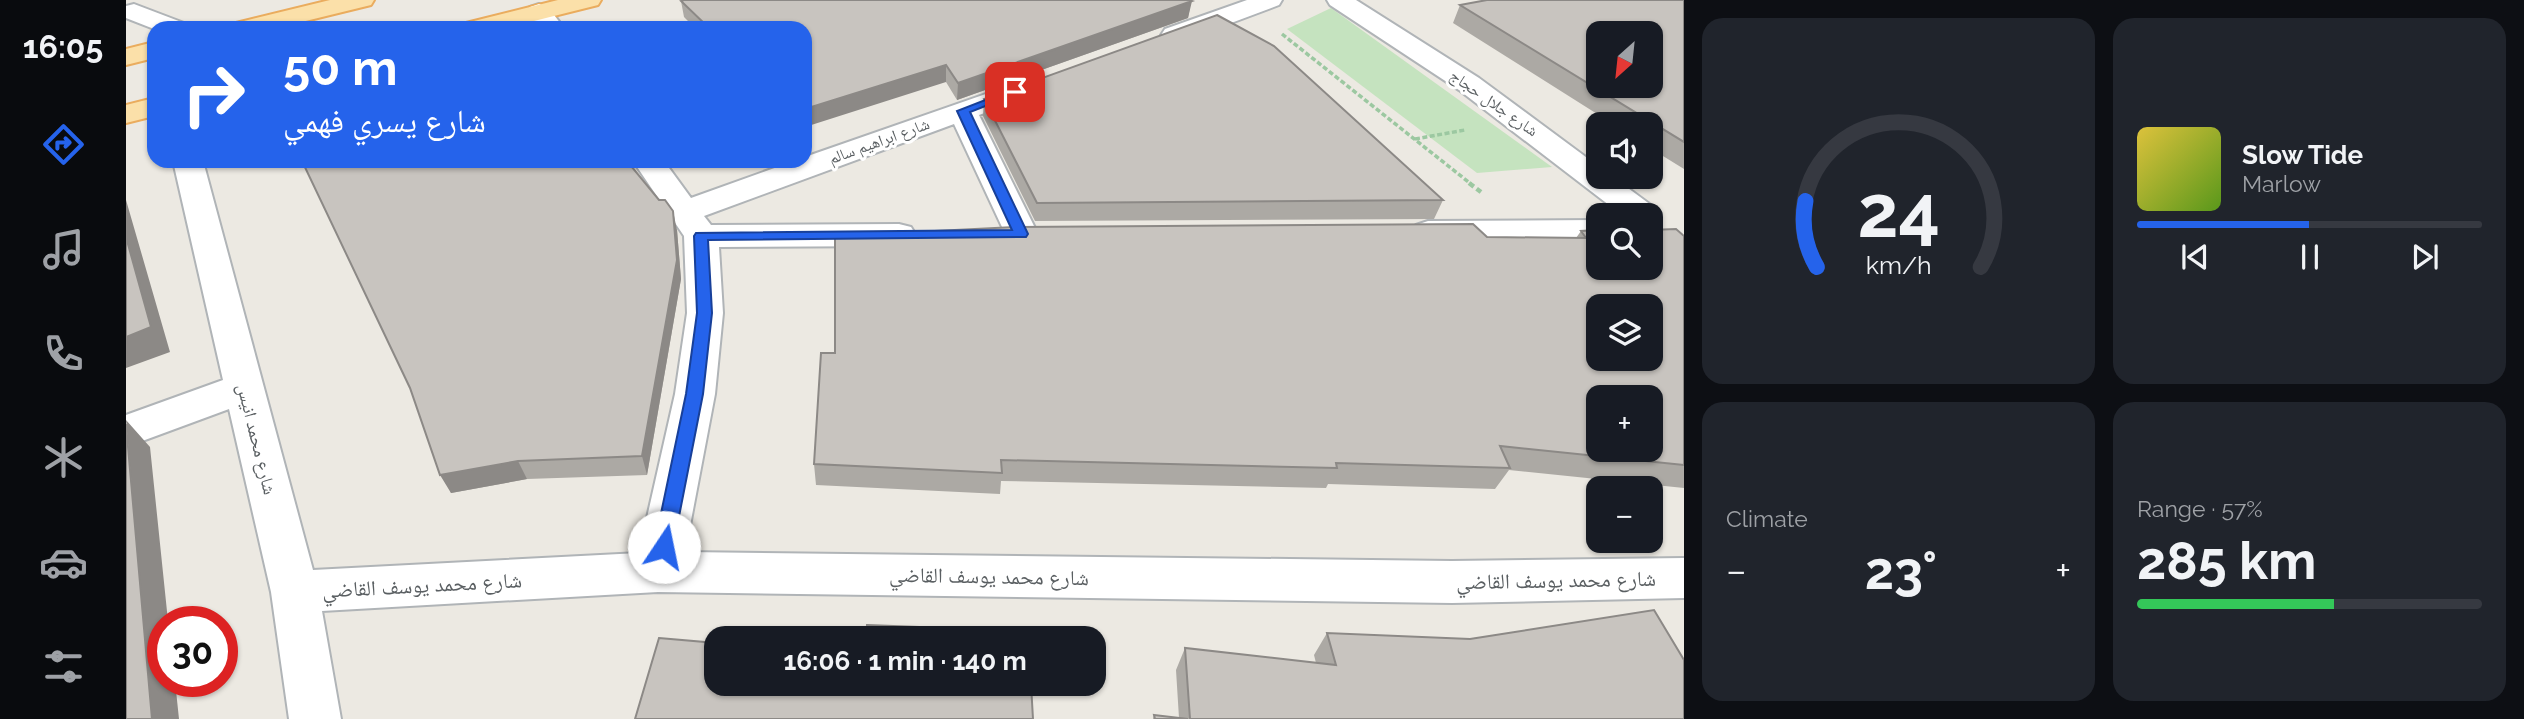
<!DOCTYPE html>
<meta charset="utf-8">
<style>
body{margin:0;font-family:Raleway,"Noto Naskh Arabic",sans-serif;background:#20242c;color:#f1f3f6;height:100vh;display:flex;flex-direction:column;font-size:26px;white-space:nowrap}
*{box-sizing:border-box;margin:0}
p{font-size:23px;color:#9ea1a6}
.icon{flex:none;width:38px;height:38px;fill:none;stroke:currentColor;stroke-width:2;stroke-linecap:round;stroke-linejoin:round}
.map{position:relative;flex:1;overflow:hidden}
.sheet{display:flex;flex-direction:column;gap:18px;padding:18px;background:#0d0f14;width:840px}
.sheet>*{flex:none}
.guide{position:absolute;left:21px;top:21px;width:665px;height:147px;border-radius:21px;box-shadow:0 2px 5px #0004;background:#2563eb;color:#fff;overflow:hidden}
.needle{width:46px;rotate:207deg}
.fabs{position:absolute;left:1460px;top:21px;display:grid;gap:14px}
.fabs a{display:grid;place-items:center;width:77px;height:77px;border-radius:14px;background:#171b24;box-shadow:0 2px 5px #0004;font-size:35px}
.speed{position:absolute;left:21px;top:606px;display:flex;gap:14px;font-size:35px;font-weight:700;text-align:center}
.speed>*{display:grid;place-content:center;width:91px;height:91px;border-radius:50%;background:#171b24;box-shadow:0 2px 5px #0004;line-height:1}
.speed .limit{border:10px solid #d22;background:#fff;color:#111}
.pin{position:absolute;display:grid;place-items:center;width:60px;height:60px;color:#fff;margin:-30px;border-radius:14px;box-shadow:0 4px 10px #0006}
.me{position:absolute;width:77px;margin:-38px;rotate:11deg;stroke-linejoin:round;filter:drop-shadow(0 0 5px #0008)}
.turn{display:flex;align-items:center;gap:24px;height:147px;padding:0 21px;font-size:32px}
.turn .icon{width:91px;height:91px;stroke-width:2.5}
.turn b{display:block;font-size:49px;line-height:60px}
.big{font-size:52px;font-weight:700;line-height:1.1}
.sheet .card{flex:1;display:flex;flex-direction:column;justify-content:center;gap:10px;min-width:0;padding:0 24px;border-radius:21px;background:#20242c}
.sheet .dial{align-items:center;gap:0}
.dial svg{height:182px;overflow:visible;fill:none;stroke:#363941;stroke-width:7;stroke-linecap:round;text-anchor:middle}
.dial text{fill:#f1f3f6;stroke:none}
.song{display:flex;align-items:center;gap:21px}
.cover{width:84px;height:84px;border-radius:10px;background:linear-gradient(135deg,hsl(50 70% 55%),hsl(90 70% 35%))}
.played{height:7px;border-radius:4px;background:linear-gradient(90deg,#2563eb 50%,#363941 50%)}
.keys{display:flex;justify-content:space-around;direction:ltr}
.heat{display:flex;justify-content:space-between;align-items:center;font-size:38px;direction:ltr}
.charge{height:10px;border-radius:5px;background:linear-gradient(90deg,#34c759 57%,#363941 0)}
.sheet .tiles{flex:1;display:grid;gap:18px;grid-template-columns:repeat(2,1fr)}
.trip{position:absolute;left:578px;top:626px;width:402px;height:70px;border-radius:21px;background:#171b24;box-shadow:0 2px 5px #0004;font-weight:700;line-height:70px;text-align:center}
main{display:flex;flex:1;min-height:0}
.menu{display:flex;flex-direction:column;width:126px;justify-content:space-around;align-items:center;background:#090b0e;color:#9ea1a6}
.menu .icon{width:49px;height:49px}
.menu .on{color:#2563eb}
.menu b{font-size:32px;color:#f1f3f6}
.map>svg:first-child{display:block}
.green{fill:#c5e3bf}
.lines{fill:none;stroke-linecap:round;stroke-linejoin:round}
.minor-casing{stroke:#b0b4b7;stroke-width:4}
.major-casing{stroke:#eaac5e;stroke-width:4}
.path-far1{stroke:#9cc8a1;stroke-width:3.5;stroke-dasharray:5 2.5;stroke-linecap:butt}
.path{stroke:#9cc8a1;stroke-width:4.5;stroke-dasharray:6 3.5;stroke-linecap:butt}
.minor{fill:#fff;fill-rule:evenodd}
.major{fill:#fbe0a9;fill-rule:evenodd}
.wall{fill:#aca9a4}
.shaded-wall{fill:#8c8986}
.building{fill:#c8c4bf;stroke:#8c8986;stroke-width:2;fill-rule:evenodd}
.route{fill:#2563eb;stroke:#184099;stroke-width:2}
.labels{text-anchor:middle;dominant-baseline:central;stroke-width:6;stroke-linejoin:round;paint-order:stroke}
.far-street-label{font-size:16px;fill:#5a5f62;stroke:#fff}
.street-label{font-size:18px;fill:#5a5f62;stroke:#fff}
.near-street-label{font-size:21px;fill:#5a5f62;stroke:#fff}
</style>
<main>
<nav class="menu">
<b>16:05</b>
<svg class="icon on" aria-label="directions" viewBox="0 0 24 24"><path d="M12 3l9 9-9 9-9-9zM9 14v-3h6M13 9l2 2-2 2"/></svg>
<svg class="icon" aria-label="music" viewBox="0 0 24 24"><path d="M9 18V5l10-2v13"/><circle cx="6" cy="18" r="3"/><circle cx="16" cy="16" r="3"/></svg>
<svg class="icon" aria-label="phone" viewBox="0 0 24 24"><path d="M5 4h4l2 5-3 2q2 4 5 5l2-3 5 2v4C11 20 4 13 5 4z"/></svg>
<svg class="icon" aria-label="climate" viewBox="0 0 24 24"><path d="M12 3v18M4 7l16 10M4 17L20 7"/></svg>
<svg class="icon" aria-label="car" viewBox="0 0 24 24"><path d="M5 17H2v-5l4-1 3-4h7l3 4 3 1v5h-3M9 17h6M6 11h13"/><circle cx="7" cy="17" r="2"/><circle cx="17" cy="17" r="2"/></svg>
<svg class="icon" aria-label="filters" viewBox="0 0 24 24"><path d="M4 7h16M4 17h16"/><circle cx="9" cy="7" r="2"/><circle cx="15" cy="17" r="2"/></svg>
</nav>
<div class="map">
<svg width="1558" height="719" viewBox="0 0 1558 719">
<rect width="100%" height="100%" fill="#ece9e2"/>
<path class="green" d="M 1205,8 L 1426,167 L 1351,173 L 1161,29 Z"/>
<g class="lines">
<defs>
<path id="minor" d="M 1121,0 L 1156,0 L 1153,5 L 1057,41 L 1048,43 L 1039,41 L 1035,35 L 1039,29 Z
M 1201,0 L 1230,0 L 1353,78 L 1472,166 L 1472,177 L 1487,177 L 1529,208 L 1534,215 L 1529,222 L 1524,223 L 1524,215 L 1496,215 L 1333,90 L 1204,5 Z
M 8,4 L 58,23 L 62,28 L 28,29 L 0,18 L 0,6 Z
M 413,4 L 422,7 L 438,28 L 412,28 L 400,12 L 404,7 Z
M 906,78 L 916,80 L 920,86 L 916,92 L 853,115 L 912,234 L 907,242 L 895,245 L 883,242 L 828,124 L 578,216 L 585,225 L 773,224 L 785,227 L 790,235 L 785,243 L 773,246 L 593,247 L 597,313 L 589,394 L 559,552 L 1326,561 L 1558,558 L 1558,598 L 1326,603 L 532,592 L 196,611 L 215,719 L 163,719 L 145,592 L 103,409 L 0,447 L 0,415 L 97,380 L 47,161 L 77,161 L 187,570 L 513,553 L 549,394 L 561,313 L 558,236 L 507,161 L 538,161 L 565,198 L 668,161 L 679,161 L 679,157 Z
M 1472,220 L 1472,242 L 1302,243 L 1290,239 L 1285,232 L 1290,225 L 1302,221 Z"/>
<path id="major" d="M 204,0 L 248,0 L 245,5 L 151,28 L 106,28 L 110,23 Z
M 432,0 L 475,0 L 472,5 L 380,28 L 336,28 L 340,23 Z
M 28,42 L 28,58 L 0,65 L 0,49 Z
M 28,98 L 28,116 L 0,123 L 0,105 Z"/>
</defs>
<use href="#minor" class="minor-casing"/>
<use href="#major" class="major-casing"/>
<path class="path-far1" d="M 1156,34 L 1345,184
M 1289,139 L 1339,130"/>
<path class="path" d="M 1343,183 L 1355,192"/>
<use href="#minor" class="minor"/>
<use href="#major" class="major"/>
</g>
<path class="wall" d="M 1558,0 L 1558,169 L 1524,148 L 1524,124 L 1487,124 L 1327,23 L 1334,5 Z
M 555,1 L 1065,1 L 1062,18 L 831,100 L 820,82 L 679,28 L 569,28 L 558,17 Z
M 858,99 L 1317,200 L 1308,219 L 909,221 L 857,116 Z
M 551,230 L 555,279 L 521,475 L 401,479 L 325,493 L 284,388 Z
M 1455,231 L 1558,236 L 1558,488 L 1383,470 L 1369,489 L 1202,484 L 1200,488 L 875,481 L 874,494 L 690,485 L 688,464 L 709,353 L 1361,237 L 1450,238 Z
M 1201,633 L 1558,719 L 1027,719 L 1028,715 L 1053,718 L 1050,670 L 1059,648 L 1190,663 L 1188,655 Z"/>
<path class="shaded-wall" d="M 1066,1 L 1062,18 L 831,100 L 832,83 Z
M 820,65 L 820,82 L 679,127 L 679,109 Z
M 0,200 L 44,352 L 0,368 Z
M 547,211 L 551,230 L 555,279 L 521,475 L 516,456 Z
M 0,420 L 24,447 L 42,621 L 37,621 L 37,681 L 49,681 L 53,719 L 26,719 Z
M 392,461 L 401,479 L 325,493 L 314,475 Z"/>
<path class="building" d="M 558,0 L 1063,0 L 1066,1 L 832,83 L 820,65 L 679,109 L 679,28 L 583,28 L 555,1 Z
M 1361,0 L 1558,0 L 1558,142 L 1334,5 ZM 1472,33 L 1524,33 L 1524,86 L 1472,86 Z
M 1091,15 L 1148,46 L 1317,200 L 911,203 L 858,99 Z
M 176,161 L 501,161 L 533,200 L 539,200 L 547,211 L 551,260 L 516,456 L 392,461 L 314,475 L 284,388 Z
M 1347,224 L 1361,237 L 1460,238 L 1455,231 L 1472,230 L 1472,268 L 1524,268 L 1524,230 L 1550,229 L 1558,236 L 1558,465 L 1374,446 L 1384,468 L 1210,463 L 1211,468 L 875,460 L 876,473 L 688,464 L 695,353 L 709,353 L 709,236 L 889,227 ZM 1472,306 L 1524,306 L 1524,359 L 1472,359 ZM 1472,397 L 1524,397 L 1524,450 L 1472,450 Z
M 0,237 L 25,327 L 0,337 Z
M 0,424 L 26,719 L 0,719 Z
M 1528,610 L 1558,660 L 1558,719 L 1064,719 L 1059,648 L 1210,665 L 1201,633 L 1344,639 Z
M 741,625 L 902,631 L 902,639 L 740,639 Z
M 533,638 L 590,643 L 590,684 L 905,684 L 907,719 L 509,719 Z
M 1028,715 L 1062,719 L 1029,719 Z"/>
<path class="route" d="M 885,90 L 895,92 L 844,112 L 902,234 L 900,237 L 582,240 L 586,313 L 577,394 L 547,547 L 544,552 L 538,555 L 531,552 L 528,547 L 560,394 L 571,313 L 568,236 L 570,233 L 886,230 L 831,111 Z"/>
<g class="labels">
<g class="far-street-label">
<text transform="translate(1368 103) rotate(35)">شارع جلال حجاج</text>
<text transform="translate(753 141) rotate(-20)">شارع ابراهيم سالم</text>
</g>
<g class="street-label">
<text transform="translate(131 439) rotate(76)">شارع محمد انيس</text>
</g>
<g class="near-street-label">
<text transform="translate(863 576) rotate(1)">شارع محمد يوسف القاضي</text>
<text transform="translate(1430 580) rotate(-1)">شارع محمد يوسف القاضي</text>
<text transform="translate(296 585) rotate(-3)">شارع محمد يوسف القاضي</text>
</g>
</g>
</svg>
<div class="fabs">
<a><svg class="needle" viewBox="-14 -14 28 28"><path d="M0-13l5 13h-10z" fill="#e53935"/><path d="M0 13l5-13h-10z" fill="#9ea1a6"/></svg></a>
<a><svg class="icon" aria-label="sound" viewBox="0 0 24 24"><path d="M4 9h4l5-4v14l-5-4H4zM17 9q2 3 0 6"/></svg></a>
<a><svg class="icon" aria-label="search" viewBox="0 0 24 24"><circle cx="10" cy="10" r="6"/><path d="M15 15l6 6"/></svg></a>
<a><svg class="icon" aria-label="layers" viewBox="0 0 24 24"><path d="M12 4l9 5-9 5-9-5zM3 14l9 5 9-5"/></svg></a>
<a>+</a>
<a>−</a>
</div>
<div class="speed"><div class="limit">30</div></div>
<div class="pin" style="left:889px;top:92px;background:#d93025"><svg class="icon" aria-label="arrive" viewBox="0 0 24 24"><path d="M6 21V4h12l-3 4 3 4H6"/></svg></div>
<svg class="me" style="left:538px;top:547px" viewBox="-20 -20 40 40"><circle r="19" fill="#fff"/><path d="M0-13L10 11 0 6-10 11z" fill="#2563eb"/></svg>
<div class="trip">16:06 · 1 min · 140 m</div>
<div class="guide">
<div class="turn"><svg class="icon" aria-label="right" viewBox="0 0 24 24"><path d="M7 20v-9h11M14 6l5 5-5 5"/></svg><div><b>50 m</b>شارع يسري فهمي</div></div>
</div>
</div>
<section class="sheet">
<div class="tiles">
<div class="card dial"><svg viewBox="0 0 100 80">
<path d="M14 69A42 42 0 1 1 86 69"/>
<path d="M14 69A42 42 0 0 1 9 40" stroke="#2563eb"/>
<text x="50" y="56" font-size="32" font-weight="700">24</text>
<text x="50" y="72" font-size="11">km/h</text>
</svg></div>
<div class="card">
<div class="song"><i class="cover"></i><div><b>Slow Tide</b><p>Marlow</p></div></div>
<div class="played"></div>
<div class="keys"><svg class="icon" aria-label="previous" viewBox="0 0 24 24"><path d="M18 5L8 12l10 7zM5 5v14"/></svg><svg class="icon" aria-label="pause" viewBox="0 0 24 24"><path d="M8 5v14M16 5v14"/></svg><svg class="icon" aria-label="next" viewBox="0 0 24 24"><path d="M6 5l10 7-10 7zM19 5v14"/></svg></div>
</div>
<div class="card"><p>Climate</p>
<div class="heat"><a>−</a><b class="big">23°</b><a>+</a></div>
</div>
<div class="card"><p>Range · 57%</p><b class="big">285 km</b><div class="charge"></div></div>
</div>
</section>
</main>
